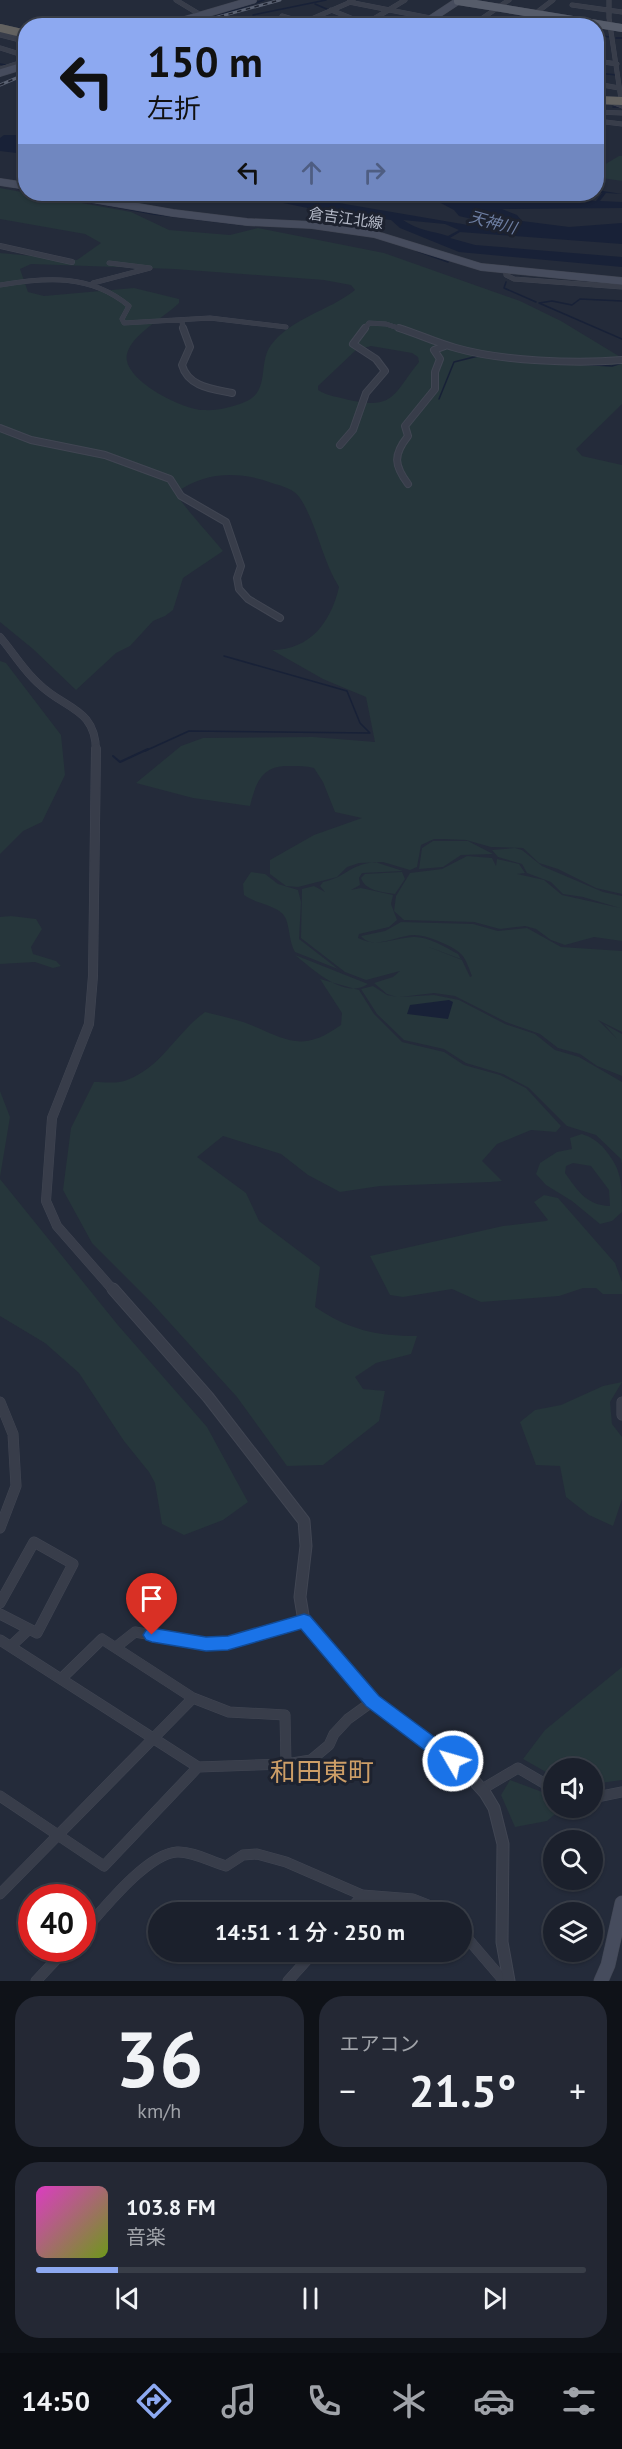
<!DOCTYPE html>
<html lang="ja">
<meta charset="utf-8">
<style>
body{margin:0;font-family:"PT Sans","Noto Sans JP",sans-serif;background:#242834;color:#f1f3f6;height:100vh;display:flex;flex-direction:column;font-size:22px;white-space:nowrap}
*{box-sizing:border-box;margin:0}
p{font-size:20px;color:#a0a3a9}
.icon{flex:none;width:33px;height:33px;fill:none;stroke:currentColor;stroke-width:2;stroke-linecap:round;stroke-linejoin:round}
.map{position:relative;height:1981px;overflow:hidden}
.side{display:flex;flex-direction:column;gap:15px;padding:15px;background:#0f1218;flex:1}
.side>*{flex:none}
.banner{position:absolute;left:18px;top:18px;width:586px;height:183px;border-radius:24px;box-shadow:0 2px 4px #0004,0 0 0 2px #393e48;background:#8da9f1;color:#111;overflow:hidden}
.buttons{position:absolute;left:543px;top:1758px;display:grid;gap:12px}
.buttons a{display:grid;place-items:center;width:60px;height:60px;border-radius:50%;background:#1b202c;box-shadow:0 2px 4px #0004,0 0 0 2px #393e48;font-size:30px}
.speed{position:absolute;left:18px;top:1884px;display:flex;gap:12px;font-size:30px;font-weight:700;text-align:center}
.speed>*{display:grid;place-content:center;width:78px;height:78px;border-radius:50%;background:#1b202c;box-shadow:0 2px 4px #0004,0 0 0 2px #393e48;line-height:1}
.speed .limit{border:9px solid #d22;background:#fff;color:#111}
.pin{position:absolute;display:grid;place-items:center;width:51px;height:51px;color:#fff;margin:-62px -26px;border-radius:50% 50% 50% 0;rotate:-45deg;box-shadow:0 0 6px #0007}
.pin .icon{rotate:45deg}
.me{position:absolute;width:66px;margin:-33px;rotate:308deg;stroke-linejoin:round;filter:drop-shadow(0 0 4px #0008)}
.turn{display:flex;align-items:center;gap:21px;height:126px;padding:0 30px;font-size:27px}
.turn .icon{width:78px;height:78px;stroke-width:2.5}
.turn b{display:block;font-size:42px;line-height:51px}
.lanes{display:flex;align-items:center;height:57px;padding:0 30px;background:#0003;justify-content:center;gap:30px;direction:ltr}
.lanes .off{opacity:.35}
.big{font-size:45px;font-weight:600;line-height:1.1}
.side .widget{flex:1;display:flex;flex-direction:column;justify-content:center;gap:9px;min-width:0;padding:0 21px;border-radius:24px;background:#242834}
.side .dial{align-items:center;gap:0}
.dial b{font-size:78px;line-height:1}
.song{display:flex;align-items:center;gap:18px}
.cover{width:72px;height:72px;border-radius:9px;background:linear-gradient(135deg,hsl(310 70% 55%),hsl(80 70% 35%))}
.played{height:6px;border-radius:3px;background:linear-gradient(90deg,#8da9f1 15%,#393e48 15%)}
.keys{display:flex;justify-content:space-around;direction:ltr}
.heat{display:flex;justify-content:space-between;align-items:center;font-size:33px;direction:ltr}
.side .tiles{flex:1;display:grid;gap:15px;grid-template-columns:1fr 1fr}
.widget:last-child{grid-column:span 2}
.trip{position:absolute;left:148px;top:1902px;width:324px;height:60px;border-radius:30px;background:#1b202c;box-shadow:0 2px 4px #0004,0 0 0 2px #393e48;font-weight:600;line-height:60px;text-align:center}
.menu{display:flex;height:96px;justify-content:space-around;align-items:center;background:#0b0d12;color:#a0a3a9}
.menu .icon{width:42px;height:42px}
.menu .active{color:#8da9f1}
.menu b{font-size:27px;color:#f1f3f6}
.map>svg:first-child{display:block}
.green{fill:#26363b;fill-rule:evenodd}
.water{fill:#182137;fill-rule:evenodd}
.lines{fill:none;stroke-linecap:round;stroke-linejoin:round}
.stream-far1{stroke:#182137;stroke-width:1.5}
.stream{stroke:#182137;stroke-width:2}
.minor-far2-casing{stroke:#414653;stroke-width:5}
.minor-far1-casing{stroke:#414653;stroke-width:8}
.minor-casing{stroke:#414653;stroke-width:11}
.tertiary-far3-casing{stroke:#414653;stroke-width:6}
.tertiary-far2-casing{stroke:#414653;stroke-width:8}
.tertiary-far1-casing{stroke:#414653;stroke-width:10}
.tertiary-casing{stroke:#414653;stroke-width:13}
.secondary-far1-casing{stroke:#414653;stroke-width:8}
.secondary-casing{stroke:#414653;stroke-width:15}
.primary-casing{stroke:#414653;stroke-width:8}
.trunk-casing{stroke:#434855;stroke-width:8}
.minor-far2{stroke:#383d4a;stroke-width:4.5}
.minor-far1{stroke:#383d4a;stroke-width:6}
.minor{stroke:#383d4a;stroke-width:10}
.tertiary-far3{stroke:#383d4a;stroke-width:5}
.tertiary-far2{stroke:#383d4a;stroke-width:7}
.tertiary-far1{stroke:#383d4a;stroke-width:9}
.tertiary{stroke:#383d4a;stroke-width:11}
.secondary-far1{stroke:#464c5d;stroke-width:7}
.secondary{stroke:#464c5d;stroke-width:14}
.primary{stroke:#565c6a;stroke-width:8}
.trunk{stroke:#636260;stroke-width:8}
.rail-casing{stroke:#5a6171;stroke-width:3}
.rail{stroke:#1d222f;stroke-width:1.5;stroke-dasharray:4.5;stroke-linecap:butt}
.route{fill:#1a73e8;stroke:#114b97;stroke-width:1.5}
.labels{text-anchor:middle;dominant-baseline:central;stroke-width:6;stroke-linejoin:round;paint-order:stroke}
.far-street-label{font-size:15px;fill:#b3b8c6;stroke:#1d222f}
.far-water-label{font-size:16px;font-style:italic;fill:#6e7fa3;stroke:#1d222f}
.near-quarter-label{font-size:26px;fill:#cd9e67;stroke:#1d222f}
</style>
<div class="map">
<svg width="622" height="1981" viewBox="0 0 622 1981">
<rect width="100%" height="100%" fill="#242b3a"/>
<path class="green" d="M 619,156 L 622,156 L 622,181 L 602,178 L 597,174 L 597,169 Z
M 0,188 L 131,212 L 169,230 L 230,235 L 258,228 L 384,253 L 520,301 L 561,321 L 622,358 L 622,404 L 576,449 L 582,456 L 622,465 L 622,894 L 596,888 L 558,869 L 539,863 L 523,848 L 491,847 L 466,840 L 443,839 L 434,839 L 421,845 L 417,867 L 410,870 L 383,862 L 359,863 L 347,867 L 337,877 L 298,887 L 286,886 L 270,874 L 270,860 L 314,835 L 362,818 L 335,812 L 323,782 L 314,768 C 306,766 298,766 290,766 C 262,765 256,782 250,806 L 193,798 L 136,783 L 181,746 L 203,738 L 313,737 L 375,742 L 366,697 L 323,679 L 272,650 C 310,650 331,622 339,587 C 322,560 317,524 300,498 C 294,489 282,486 272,483 C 240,471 205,471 176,493 C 178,500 215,541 223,551 L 183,578 L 173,610 L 165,616 L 153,621 L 130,646 L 116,653 L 76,690 L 33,649 L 0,622 L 0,253 L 77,260 L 101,243 L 85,234 L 0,219 ZM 31,264 L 174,269 L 324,280 L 351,285 L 355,290 C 329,311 291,318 271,345 C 258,362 270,390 247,401 C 233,407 218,411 203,410 C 183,410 121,379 127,354 C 131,335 166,316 179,303 L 179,299 L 134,288 L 44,296 L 28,292 L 20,269 ZM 371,346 L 412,353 L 418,357 L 419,362 C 393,394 395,410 349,400 C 339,397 327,396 318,390 L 318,386 L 356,350 Z
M 0,661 L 6,663 L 61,735 L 65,775 L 42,822 L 23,831 L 0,854 Z
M 433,841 L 468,841 L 493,854 L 461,855 L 443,867 L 419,869 L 422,848 Z
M 515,848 L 522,850 L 542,866 L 603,892 L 622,896 L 622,941 L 594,937 L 565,945 L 551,940 L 536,929 L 525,926 L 500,929 L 474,922 L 404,920 L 394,911 L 396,896 L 410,873 L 442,869 L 467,856 L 492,858 L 496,866 L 497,859 L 519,864 L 525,873 L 517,874 L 544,880 L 562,895 L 620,908 L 583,897 L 563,894 L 551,882 L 527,873 L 522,864 L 498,857 L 492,850 Z
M 375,862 L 403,871 L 362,873 L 359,878 L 360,885 L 351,890 L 361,888 L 393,895 L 391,904 L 397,920 L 389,927 L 359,934 L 358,938 C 378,948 393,938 413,937 C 428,936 445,947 458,954 L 461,959 L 426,946 L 462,960 L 470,977 L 472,976 C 469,969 467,961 462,955 C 454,946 427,935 414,935 C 398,935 373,951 361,936 L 385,931 L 401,922 L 473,924 L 498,931 L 527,928 L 561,947 L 622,951 L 622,1032 L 598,1020 L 617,1039 L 604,1024 L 622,1034 L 622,1076 L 597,1066 L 580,1054 L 558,1048 L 540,1034 L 506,1022 L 455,996 L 434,993 L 400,997 L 434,995 L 459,1000 L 505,1024 L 535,1034 L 555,1050 L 579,1057 L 622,1082 L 622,1164 L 621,1159 L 596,1135 L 567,1126 L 529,1088 L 503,1074 L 466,1063 L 444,1049 L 404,1040 L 377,1014 L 361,989 L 373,986 L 387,995 L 397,997 L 387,994 L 374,983 L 393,977 L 400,971 L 366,980 L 345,972 L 301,938 L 302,889 L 314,886 L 325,892 L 320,886 L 323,882 C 347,877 348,865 375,862 Z
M 251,872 L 265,874 L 278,884 L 298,890 L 301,902 L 299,939 L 338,969 L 295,952 C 289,941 290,930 286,919 C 281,905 255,904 244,895 L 243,884 Z
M 402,872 L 405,879 L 395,894 C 383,892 365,891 361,878 L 365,874 Z
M 11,916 L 36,919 L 42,929 L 31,947 L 33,954 L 56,961 L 61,966 L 53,968 L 35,962 L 0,964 L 0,917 Z
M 295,955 L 368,984 C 344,1000 313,969 295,955 Z
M 320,979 L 359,990 L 374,1014 L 402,1042 L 444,1052 L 464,1065 L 500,1075 L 526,1088 L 561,1126 L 556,1132 L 531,1130 L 497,1144 L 482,1161 L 502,1181 L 491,1182 L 380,1186 L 340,1192 L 308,1175 L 281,1154 L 223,1136 L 197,1157 L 246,1193 L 259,1221 L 320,1267 L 315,1307 C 349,1330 377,1336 417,1336 L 411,1354 L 376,1363 L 355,1377 L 363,1389 L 385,1391 L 379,1421 L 323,1465 L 287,1466 L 237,1397 L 151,1302 L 92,1243 L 63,1190 L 71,1128 L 94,1082 C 104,1082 118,1084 127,1080 C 162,1067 176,1033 205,1012 C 220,1016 237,1019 251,1025 C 289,1041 303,1052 341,1025 L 342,1013 Z
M 0,1091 L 10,1117 L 0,1177 Z
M 582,1134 C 591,1137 595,1140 602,1146 C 622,1169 622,1181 622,1212 L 612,1221 L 600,1224 L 572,1201 L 546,1185 L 536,1174 L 540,1163 L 557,1152 L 572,1149 L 570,1138 ZM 573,1163 L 591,1166 L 609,1190 L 610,1206 C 586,1205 578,1191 565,1173 L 566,1166 Z
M 0,1179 L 117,1324 L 207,1427 L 248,1502 L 223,1520 L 184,1535 L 162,1524 L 155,1483 L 149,1472 L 124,1441 L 79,1373 L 45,1343 L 0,1316 Z
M 544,1195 L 558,1198 L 615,1263 L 622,1282 L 622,1294 L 603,1294 L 596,1288 L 583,1288 L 559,1296 L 481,1302 L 452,1289 L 403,1297 L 390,1295 L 370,1256 L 503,1226 L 546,1221 L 548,1220 L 534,1202 Z
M 622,1382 L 610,1402 L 612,1424 L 622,1437 L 622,1499 L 613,1526 L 589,1515 L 566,1497 L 560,1466 L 536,1465 L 520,1422 L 535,1410 L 561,1405 L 603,1386 Z
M 622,1667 L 622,1780 L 593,1784 L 592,1768 L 554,1768 L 553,1776 L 523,1759 L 545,1730 Z
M 510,1780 L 553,1796 L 554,1808 L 562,1808 L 547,1821 L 515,1827 L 501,1795 Z"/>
<path class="water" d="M 4,135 L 25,135 L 25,154 L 0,151 L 0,138 Z
M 597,190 L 622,194 L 606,193 L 600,201 L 622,202 L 622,208 L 502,209 L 517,215 L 522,221 L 569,227 L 622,223 L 622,244 L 460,232 L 450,238 L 475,245 L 622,257 L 622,267 L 459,252 L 400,228 L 391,220 L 332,213 L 259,198 L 263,194 C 274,193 283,198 293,199 L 292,196 L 310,198 L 468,225 L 476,220 L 459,216 L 454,210 L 437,201 L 370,194 L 489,194 L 518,199 L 525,195 L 596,201 L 602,193 ZM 403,220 L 445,224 L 459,230 L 448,236 C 432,231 417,230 403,220 Z
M 449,1000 L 453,1002 L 448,1019 L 407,1014 L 410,1005 Z"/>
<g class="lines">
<path class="stream-far1" d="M 315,4 L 329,10
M 253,15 L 326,0
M 208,19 L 264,0
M 550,26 L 555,20
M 597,35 L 610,37
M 616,38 L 622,38
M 597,57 L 603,51
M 0,64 L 6,65
M 597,73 L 617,75
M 613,107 L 619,107
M 11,187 L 26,190
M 44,194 L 62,197
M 74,199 L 153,214 L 243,225
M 417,251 L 448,262
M 506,282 L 504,288 L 536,302
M 539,303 L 622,339
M 539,303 L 552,301 L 572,305 L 580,299 L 622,301
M 578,364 L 612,366 L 622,363
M 439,399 L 454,362 L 478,356
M 145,751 L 189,731 L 370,733 L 360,723 L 347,691 L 224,656"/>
<path class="stream" d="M 113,756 L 120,762 L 148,749"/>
<defs>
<path id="minor-far2" d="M 176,0 L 214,23 L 303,22
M 609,0 L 609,18 L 621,99
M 349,2 L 471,26
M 572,5 L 622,12
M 331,10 L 366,24
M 282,16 L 315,26
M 300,24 L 353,1
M 362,26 L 405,0
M 471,26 L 509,0
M 519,26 L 553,0
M 0,35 L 24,41
M 0,48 L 26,56
M 597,61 L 617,64
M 0,69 L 26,61
M 26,79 L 19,81 L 26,83
M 597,84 L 619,88
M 609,101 L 622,106
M 597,112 L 622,113
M 597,121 L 622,124
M 506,269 L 506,275 L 514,279 L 622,287
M 93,283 L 150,268 L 109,263
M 0,285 C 47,277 91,274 129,306 L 122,319 L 124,323 L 210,318 L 286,327
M 182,321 L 183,330
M 364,330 L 369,323 L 386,324 L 404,330"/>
<path id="minor-far1" d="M 183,328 L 190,347 L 182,365 C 188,387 213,389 232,393
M 399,328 C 418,334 437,343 456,348 C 501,361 576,364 622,360
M 0,428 L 31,440 L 105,455 L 170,479 L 181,496 L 226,522 L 241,566 L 237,578 L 239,589 L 248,599 L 280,618
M 340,445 L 353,430 L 366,393 L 385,371 L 376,359 L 353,344 L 365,328
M 408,484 C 394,465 393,455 408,436 L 405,426 L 435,389 L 435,372 L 440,359 L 434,350 L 445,346"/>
<path id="minor" d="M 0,1402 L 13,1434 L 16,1486 L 0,1528
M 622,1402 L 622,1415
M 0,1603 L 34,1542 L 73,1564 L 37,1633 L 0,1614
M 0,1640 L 198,1767 L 286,1764 L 311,1760 L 329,1745 L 334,1734 L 348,1719 L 373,1701
M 11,1646 L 27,1631
M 116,1647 L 135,1632 L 205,1644 L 228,1643 L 304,1621
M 61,1679 L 102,1639 L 193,1698 L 229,1712 L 285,1715 L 286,1764
M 484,1788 L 518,1768 L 554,1789
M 0,1796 L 104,1866 L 198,1767
M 592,1798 L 622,1792
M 0,1894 L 193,1698
M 348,1912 L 363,1895
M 462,1932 L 504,1981
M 82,1933 C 102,1911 146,1854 177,1852 C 193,1851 211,1862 226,1866 L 243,1855 L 257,1854 L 286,1862 L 362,1895 L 413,1899 L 446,1912
M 36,1981 L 67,1948
M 288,1981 L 314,1952"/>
<path id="tertiary-far3" d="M 0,32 L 26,39
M 0,246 L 72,262"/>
<path id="tertiary-far2" d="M 0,637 C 13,652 24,671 39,684 C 64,709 96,708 96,751"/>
<path id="tertiary-far1" d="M 96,749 L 93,976 L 89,1024 L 52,1118 L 46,1201 L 57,1226 L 114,1291"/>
<path id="tertiary" d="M 113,1289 L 208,1397 L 304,1521 L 306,1546 L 300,1597 L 304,1621 L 375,1703 L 460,1765 L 485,1793 L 494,1808 L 503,1844 L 502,1942 L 509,1981"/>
<path id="secondary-far1" d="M 164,26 L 253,0
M 420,26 L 458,1
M 0,73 L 26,65
M 0,182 L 26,186
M 63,194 L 173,213 L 247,222 L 312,225 L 374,234 L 481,267 L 622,281"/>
<path id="secondary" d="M 601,1981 L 608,1965 L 622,1903"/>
<path id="primary" d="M 458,1 L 622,28"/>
<path id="trunk" d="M 0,28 L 26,34
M 597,100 L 622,101"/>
</defs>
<use href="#minor-far2" class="minor-far2-casing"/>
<use href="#minor-far1" class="minor-far1-casing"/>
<use href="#minor" class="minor-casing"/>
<use href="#tertiary-far3" class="tertiary-far3-casing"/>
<use href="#tertiary-far2" class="tertiary-far2-casing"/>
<use href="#tertiary-far1" class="tertiary-far1-casing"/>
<use href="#tertiary" class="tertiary-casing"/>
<use href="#secondary-far1" class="secondary-far1-casing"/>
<use href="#secondary" class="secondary-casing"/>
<use href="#primary" class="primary-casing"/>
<use href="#trunk" class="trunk-casing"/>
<use href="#minor-far2" class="minor-far2"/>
<use href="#minor-far1" class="minor-far1"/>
<use href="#minor" class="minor"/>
<use href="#tertiary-far3" class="tertiary-far3"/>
<use href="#tertiary-far2" class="tertiary-far2"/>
<use href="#tertiary-far1" class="tertiary-far1"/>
<use href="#tertiary" class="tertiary"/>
<use href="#secondary-far1" class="secondary-far1"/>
<use href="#secondary" class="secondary"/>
<use href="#primary" class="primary"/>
<use href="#trunk" class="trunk"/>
<defs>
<path id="rail" d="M 185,26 L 280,0
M 0,85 L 26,74"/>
</defs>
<use href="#rail" class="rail-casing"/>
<use href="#rail" class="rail"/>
</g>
<path class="route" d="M 304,1614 L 310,1616 L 379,1696 L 460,1756 L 463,1761 L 460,1767 L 453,1769 L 447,1767 L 366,1706 L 301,1629 L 228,1650 L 206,1651 L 152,1642 L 146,1640 L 143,1635 L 146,1630 L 152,1628 L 206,1637 L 228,1636 Z"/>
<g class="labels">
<g class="far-street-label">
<text transform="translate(346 218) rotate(8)">倉吉江北線</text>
</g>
<g class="far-water-label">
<text transform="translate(493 222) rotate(15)">天神川</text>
</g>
<g class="near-quarter-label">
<text x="322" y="1771">和田東町</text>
</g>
</g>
</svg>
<div class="buttons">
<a><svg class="icon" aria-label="sound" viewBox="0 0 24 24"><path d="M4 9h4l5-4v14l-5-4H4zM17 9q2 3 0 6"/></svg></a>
<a><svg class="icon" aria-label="search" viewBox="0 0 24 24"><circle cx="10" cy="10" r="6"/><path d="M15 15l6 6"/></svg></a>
<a><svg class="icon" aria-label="layers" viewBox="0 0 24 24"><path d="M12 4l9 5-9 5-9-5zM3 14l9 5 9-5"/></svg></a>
</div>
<div class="speed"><div class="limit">40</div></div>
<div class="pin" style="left:152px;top:1635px;background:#d93025"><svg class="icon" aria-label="arrive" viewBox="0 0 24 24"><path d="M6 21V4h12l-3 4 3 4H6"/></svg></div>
<svg class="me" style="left:453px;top:1761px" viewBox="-20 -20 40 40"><circle r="17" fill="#1a73e8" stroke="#fff" stroke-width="3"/><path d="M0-11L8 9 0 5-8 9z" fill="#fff"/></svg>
<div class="trip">14:51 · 1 分 · 250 m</div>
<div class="banner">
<div class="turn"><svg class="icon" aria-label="left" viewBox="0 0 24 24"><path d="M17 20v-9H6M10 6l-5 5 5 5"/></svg><div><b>150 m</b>左折</div></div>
<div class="lanes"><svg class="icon" aria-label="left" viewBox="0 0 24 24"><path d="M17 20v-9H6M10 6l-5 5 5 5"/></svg><svg class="icon off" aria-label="ahead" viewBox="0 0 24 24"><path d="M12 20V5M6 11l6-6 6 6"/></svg><svg class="icon off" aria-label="right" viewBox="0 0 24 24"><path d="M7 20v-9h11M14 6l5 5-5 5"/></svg></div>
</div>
</div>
<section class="side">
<div class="tiles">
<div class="widget dial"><b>36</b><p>km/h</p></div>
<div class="widget"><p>エアコン</p>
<div class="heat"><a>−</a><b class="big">21.5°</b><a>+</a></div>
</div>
<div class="widget">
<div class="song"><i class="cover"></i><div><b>103.8 FM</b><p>音楽</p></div></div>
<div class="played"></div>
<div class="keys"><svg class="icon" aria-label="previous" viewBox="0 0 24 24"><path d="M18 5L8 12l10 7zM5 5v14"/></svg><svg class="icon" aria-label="pause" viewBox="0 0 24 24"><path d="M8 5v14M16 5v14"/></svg><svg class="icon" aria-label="next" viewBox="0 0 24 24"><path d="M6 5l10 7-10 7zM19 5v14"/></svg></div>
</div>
</div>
</section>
<nav class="menu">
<b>14:50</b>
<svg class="icon active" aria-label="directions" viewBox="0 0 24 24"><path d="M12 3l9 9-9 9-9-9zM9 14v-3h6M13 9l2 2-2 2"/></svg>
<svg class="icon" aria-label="music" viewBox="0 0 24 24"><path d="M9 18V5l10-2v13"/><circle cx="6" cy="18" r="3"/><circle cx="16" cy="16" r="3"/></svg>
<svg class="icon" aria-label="phone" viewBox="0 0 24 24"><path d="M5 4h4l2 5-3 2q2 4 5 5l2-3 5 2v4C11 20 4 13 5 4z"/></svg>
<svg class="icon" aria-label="climate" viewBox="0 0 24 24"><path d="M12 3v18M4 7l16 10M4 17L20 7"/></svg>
<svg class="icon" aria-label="car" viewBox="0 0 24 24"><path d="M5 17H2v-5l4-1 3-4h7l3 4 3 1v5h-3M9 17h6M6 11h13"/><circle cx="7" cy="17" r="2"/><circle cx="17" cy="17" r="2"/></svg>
<svg class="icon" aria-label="filters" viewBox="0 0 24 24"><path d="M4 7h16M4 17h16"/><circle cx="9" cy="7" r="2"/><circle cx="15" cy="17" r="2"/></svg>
</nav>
